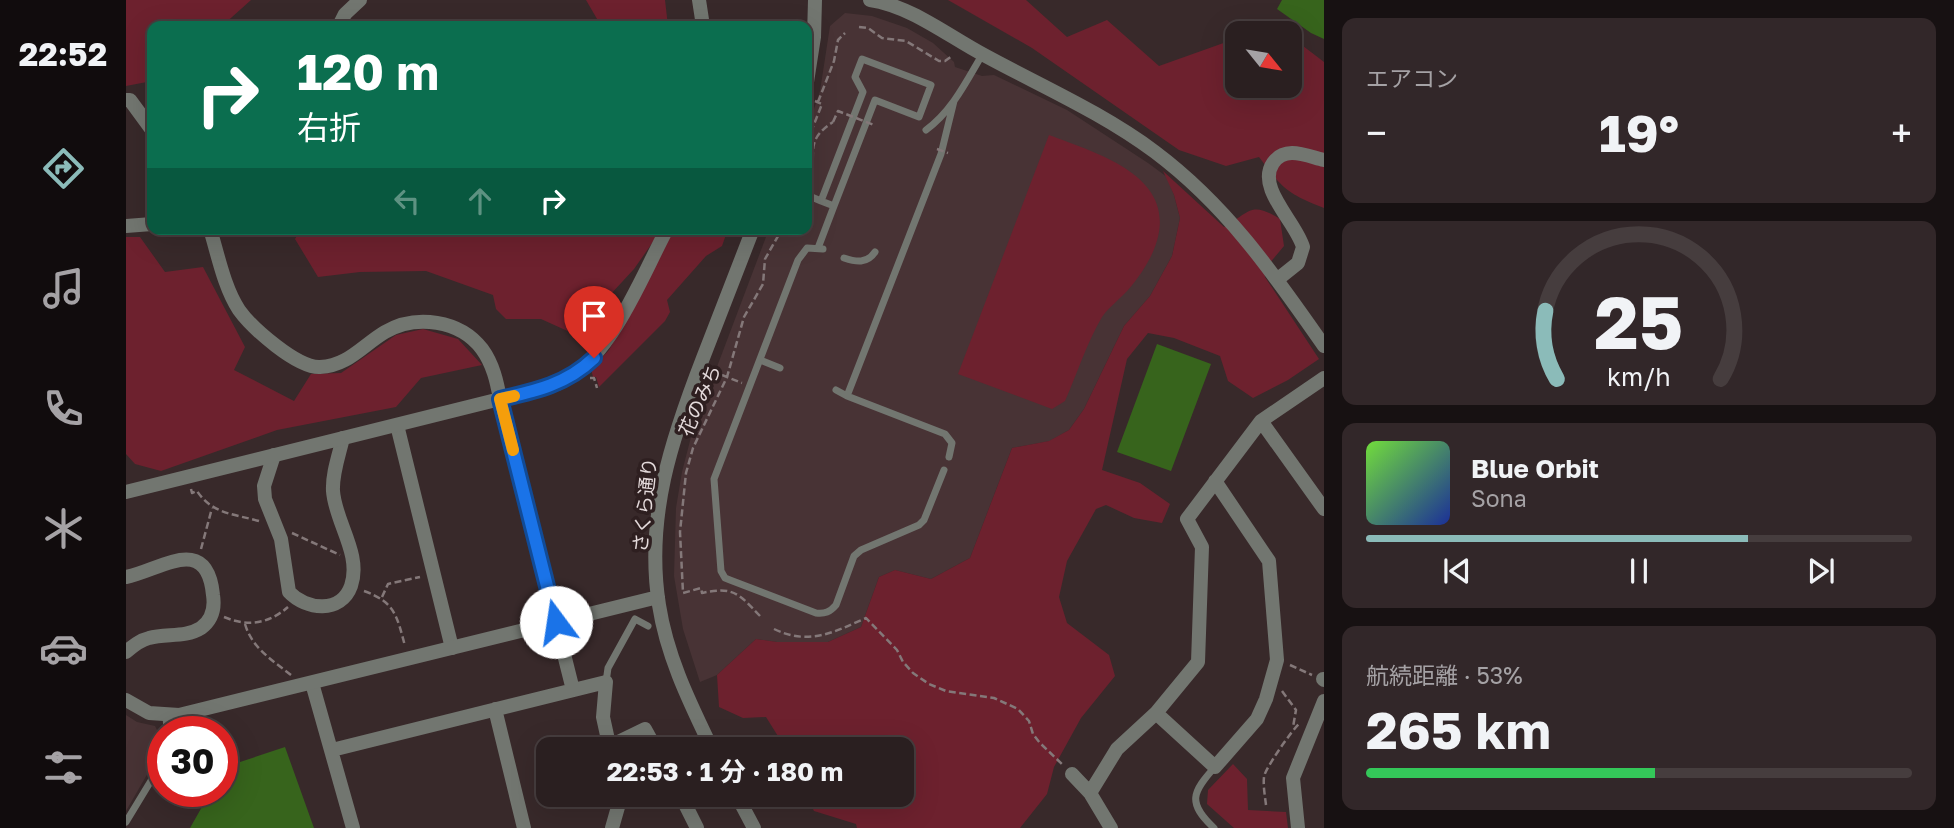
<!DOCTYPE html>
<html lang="ja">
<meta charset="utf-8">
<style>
body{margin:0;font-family:"Golos Text","Noto Sans JP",sans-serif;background:#322729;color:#f1f3f6;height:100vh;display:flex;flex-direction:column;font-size:26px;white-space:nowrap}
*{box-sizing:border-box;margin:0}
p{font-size:23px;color:#a5a2a5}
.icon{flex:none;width:38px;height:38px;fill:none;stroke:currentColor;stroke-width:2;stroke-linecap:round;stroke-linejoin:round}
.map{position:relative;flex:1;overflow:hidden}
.sheet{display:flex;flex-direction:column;gap:18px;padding:18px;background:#171112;width:630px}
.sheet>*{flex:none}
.hud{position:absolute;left:21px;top:21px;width:665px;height:214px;border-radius:14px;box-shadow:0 7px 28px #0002,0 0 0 2px #463d3e;background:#0b6e4f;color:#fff;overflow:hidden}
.needle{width:46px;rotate:120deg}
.controls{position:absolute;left:1099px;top:21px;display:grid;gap:14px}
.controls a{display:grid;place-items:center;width:77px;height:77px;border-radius:14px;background:#2a1f20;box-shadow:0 7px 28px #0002,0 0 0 2px #463d3e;font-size:35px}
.speed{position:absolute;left:21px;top:716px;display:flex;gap:14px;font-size:35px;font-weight:700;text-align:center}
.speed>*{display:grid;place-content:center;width:91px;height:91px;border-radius:50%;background:#2a1f20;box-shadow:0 7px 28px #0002,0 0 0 2px #463d3e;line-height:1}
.speed .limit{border:10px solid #d22;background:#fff;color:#111}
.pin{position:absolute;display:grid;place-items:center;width:60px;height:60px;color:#fff;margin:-72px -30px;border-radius:50% 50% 50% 0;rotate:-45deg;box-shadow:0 0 7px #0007}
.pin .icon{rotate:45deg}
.me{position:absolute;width:77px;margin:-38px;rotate:346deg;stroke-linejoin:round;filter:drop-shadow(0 0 5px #0008)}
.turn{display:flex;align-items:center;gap:24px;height:147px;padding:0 35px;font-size:32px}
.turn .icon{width:91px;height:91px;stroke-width:2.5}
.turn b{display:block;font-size:49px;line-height:60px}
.lanes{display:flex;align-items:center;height:66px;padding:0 35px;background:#0003;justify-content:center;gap:35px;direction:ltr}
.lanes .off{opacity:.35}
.big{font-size:52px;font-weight:700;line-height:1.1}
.sheet .widget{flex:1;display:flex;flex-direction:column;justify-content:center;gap:10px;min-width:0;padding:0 24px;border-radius:14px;background:#322729}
.sheet .dial{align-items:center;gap:0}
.dial svg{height:182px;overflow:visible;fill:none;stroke:#463d3e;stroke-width:7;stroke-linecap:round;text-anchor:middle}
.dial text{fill:#f1f3f6;stroke:none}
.song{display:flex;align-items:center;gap:21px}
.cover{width:84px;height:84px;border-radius:10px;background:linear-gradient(135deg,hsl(100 70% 55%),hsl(230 70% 35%))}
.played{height:7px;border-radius:4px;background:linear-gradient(90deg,#8bbbb9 70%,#463d3e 70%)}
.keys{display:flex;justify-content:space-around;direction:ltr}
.heat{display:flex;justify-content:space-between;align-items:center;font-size:38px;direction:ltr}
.charge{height:10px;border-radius:5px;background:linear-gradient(90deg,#34c759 53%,#463d3e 0)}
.trip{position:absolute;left:410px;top:737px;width:378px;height:70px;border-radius:14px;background:#2a1f20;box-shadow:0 7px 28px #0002,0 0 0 2px #463d3e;font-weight:700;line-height:70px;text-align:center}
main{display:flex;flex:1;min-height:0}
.dock{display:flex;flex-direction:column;width:126px;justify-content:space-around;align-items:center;background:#110c0d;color:#a5a2a5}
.dock .icon{width:49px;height:49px}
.dock .selected{color:#8bbbb9}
.dock b{font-size:32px;color:#f1f3f6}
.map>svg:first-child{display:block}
.built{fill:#483335}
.green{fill:#6d212e}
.water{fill:#37641c}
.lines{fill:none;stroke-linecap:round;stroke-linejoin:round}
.path{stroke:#847879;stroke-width:2.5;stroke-dasharray:7 3.5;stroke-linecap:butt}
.service{stroke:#727670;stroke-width:7}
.minor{stroke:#727670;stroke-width:14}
.tertiary{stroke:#727670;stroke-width:14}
.path-bridge{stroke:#847879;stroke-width:2.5;stroke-dasharray:7 3.5;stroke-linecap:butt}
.route-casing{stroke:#114b97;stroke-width:18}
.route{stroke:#1a73e8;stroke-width:12}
.slow{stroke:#f59e0b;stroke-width:12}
.labels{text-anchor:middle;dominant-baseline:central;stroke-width:7;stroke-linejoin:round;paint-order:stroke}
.street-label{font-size:19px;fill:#e4dadb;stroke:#2e1f20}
</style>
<main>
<nav class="dock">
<b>22:52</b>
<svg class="icon selected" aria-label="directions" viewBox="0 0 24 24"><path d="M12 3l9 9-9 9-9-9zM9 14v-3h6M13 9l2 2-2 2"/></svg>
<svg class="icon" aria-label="music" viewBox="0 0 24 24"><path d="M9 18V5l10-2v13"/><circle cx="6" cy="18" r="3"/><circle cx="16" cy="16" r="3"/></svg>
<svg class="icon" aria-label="phone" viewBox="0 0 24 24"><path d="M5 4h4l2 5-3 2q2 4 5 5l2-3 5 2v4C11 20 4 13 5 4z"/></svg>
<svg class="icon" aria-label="climate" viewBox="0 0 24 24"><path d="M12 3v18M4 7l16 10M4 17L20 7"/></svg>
<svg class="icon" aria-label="car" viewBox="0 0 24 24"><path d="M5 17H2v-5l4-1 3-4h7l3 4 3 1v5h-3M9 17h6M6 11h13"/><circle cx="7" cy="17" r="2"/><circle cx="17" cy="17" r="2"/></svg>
<svg class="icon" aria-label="filters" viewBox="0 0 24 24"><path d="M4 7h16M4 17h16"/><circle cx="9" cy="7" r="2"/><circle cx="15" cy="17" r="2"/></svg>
</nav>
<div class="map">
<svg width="1198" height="828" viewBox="0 0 1198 828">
<rect width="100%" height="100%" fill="#38292a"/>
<path class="built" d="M 719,13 L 746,16 L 781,28 L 807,43 L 828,62 L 829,67 L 856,76 L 868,75 L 941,110 L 1022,163 L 1041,177 L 1048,195 L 1054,218 L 1046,256 L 1024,296 L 998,326 L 958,409 L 943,430 L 924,441 L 886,448 L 844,558 L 805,579 L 769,570 L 753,577 L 735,627 L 702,642 L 651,642 L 630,639 L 591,675 L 574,682 L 557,629 L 548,576 L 550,508 L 556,472 L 566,433 L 643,229 L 681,229 L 681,130 L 694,91 L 704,26 Z
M 0,715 L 11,722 L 29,726 L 33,734 L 30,759 L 0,811 Z"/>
<path class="green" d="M 0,0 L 125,0 L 96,26 L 26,26 L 26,81 L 0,86 Z
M 460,0 L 539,0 L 542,26 L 472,26 L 474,24 Z
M 822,0 L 900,0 L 941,37 L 981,20 L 1033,66 L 1106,40 L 1111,41 L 1111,86 L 1164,86 L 1164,36 L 1198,62 L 1198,208 C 1160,193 1157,189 1133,157 L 1100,166 L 1053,150 L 906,48 Z
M 923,135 C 976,155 1060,179 1026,254 C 1021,265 1011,280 1002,290 C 994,299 983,307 976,317 C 961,342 951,374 939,401 L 926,409 L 832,374 Z
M 1037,171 L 1098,227 C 1125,211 1125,201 1154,219 L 1158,246 L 1138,270 L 1139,277 L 1193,359 L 1162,380 L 1127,398 L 1102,381 L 1094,356 L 1048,338 L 1022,333 L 1001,359 L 976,470 L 1014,483 L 1044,504 L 1036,523 L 1008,518 L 980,505 L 970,509 L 941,561 L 933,597 L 941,623 L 983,655 L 989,676 L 955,718 L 928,767 L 921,794 L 894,828 L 731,828 L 730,824 L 688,811 L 680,795 L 775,794 L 775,749 L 660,749 L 640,717 L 617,718 L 593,707 L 591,675 L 630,639 L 651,642 L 702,642 L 735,627 L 753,577 L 769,570 L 805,579 L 844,558 L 886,448 L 923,441 L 943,430 L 958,409 L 998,326 L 1024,296 L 1046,256 L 1054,218 L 1048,195 Z
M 175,229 L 536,229 L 508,269 L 472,308 L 457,338 L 415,319 L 380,319 L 370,309 L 367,295 L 300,271 L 234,272 L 192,277 L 169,239 Z
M 547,229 L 602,229 L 596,246 L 580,256 L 541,300 L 544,312 L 539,321 L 473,387 L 470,377 L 467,377 L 465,369 L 483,350 Z
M 0,237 L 14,237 L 39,272 L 77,267 L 119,347 L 108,370 L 168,401 L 185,374 L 215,373 L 270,335 L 297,329 L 332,339 L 356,365 L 295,378 L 270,407 L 151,430 L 35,471 L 9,464 L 0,454 Z
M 1107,764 L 1121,779 L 1122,810 L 1160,812 L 1162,828 L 1108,828 L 1081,804 L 1082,790 Z"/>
<path class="water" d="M 1156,0 L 1198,0 L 1198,39 L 1185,33 L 1151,9 Z
M 1031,344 L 1085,364 L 1045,471 L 991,452 Z
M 159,747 L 188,828 L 64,828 L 85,791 L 96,791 L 96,772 L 99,767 Z"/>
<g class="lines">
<path class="path" d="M 733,27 L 742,28 L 756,38 L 780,41 L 813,61 L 819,61 L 826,56
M 692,102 L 708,61 L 712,40 L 719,33
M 681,142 L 696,104 L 689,101
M 683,180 C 693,155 676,142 707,122
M 586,371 L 616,383
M 464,378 L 468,378 L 471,388
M 65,489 L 66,493 L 71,491 C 86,514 108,514 133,521
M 166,533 L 214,555
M 75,549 L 86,508
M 238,591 C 269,602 271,616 279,646
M 256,597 L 262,584 L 294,577
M 634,616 C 613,594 608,586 576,593 L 575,588 L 557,593 L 554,532 L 560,473 L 567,448 L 601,377 L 618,317 L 637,284 L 639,259 L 656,229
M 98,617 C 122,627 142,624 162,607
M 119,624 C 126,648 146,660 165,675
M 648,629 C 683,646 708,632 740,618 L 771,650 L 777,662 L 787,673 L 803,684 L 820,691 L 868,698 L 892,709 L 903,721 L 907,734 L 914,743 L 937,765
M 1164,665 L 1186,675
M 1156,691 L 1170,710 L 1167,727
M 1140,805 C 1139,796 1137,786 1138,777 C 1138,770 1168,727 1174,723"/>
<path class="service" d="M 736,59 L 805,85 L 793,117 L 749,100 L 708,206 L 695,201 L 737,92 L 729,77 Z
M 800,130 C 826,111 840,82 856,55
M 681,195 L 695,201
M 692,248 L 708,206
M 697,249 L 681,248 L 672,260 L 588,479 L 595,571 L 599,578 L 604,580 L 690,613 C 699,614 704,612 710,605 L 728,556 L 735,550 L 793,525 L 798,520 L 818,470
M 718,258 C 730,262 741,264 749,252
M 634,360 L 654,368
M 710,390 L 721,396
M 823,457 L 826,443 L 819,434 L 721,396 L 815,154 L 828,101
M 480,682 L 482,668 L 509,619 L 522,626
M 40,715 L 41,732
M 0,822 L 37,761
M 1088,828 C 1061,803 1066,792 1089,767"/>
<path class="minor" d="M 573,0 L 577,26
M 213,26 L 219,14 L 234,0
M 0,100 L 4,100 L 26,130
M 0,226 L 26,224
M 1135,421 L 1198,509
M 271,425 L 326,648
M 148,455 L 138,486 L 139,499 L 155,539 L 163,592 C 180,610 215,614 225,586 C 236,554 209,522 207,491 C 206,474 213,455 217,438
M 0,577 C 33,571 81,532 87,595 C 89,608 86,620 75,628 C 59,638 40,633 23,638 C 14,640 7,646 0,652
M 1197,679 L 1198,680
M 186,683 L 227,828
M 447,690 L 374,399 C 393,395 413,391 431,384 C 485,360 514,279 541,229
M 369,709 L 398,828
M 1030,713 L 1089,767 L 1131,719 L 1140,699 L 1151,660 L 1143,561 L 1089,481
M 484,746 L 519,729 L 530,749
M 206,750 L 480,682 L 477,717 L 484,749
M 946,774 L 964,793 L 985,828
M 964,793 L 991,749 L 1030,713 L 1072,662 L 1076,547 L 1061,519 L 1135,421 L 1198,378
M 554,794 L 571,828
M 486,828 L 492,807 L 491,794
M 1172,828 L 1167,778 L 1198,701"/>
<path class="tertiary" d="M 744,0 C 785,6 822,36 858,55 C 915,86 977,113 1029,152 C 1101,206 1147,273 1198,346
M 681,82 L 688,37 L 689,0
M 1152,279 L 1172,263 L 1177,247 C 1170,222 1130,188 1147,163 C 1159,145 1181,156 1198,160
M 0,492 L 374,399 C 371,382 367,364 356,349 C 334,320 290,314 259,332 C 237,345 222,366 194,367 C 171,368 126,328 113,310 C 98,287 92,255 84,229
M 0,700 L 23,713 L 53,715 L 532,597
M 586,749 C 564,703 541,657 533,605 C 519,517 546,438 577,358 C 594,315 610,272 627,229
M 610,794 L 628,828"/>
<path class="path-bridge" d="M 707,122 L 712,111 L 748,125
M 811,149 L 822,153"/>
</g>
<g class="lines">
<defs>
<path id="route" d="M 430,622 L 374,399 C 410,391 441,384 468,358"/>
</defs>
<use href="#route" class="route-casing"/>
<use href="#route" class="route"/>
<path class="slow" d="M 387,450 L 374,399 L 388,396"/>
</g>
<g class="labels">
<g class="street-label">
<text transform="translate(573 400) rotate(-66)">花のみち</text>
<text transform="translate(518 505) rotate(-84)">さくら通り</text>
</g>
</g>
</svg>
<div class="controls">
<a><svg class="needle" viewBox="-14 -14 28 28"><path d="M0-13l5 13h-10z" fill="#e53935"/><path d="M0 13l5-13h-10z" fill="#a5a2a5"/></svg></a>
</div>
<div class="speed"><div class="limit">30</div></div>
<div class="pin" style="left:468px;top:358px;background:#d93025"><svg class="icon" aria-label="arrive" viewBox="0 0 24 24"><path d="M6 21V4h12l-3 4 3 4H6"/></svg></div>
<svg class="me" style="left:430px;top:622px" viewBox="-20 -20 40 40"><circle r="19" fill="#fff"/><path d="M0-13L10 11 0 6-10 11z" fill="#1a73e8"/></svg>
<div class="trip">22:53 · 1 分 · 180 m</div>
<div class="hud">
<div class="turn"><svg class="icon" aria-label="right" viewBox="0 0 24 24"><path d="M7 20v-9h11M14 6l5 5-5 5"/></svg><div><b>120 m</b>右折</div></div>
<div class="lanes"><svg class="icon off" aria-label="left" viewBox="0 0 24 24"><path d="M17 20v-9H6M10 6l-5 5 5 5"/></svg><svg class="icon off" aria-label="ahead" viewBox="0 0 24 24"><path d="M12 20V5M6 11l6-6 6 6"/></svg><svg class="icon" aria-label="right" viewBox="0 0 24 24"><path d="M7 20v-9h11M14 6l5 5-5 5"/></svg></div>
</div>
</div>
<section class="sheet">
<div class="widget"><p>エアコン</p>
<div class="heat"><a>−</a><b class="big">19°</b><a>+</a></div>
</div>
<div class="widget dial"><svg viewBox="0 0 100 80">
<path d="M14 69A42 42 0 1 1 86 69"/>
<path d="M14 69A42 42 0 0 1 9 39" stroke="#8bbbb9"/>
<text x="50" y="56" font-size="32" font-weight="700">25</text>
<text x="50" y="72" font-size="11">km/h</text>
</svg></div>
<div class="widget">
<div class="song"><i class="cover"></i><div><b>Blue Orbit</b><p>Sona</p></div></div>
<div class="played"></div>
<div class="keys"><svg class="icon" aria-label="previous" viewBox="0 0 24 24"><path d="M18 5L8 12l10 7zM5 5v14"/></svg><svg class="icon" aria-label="pause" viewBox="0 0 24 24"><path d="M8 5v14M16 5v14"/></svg><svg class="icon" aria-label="next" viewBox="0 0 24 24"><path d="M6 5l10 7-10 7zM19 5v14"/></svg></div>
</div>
<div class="widget"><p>航続距離 · 53%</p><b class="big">265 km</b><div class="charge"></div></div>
</section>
</main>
